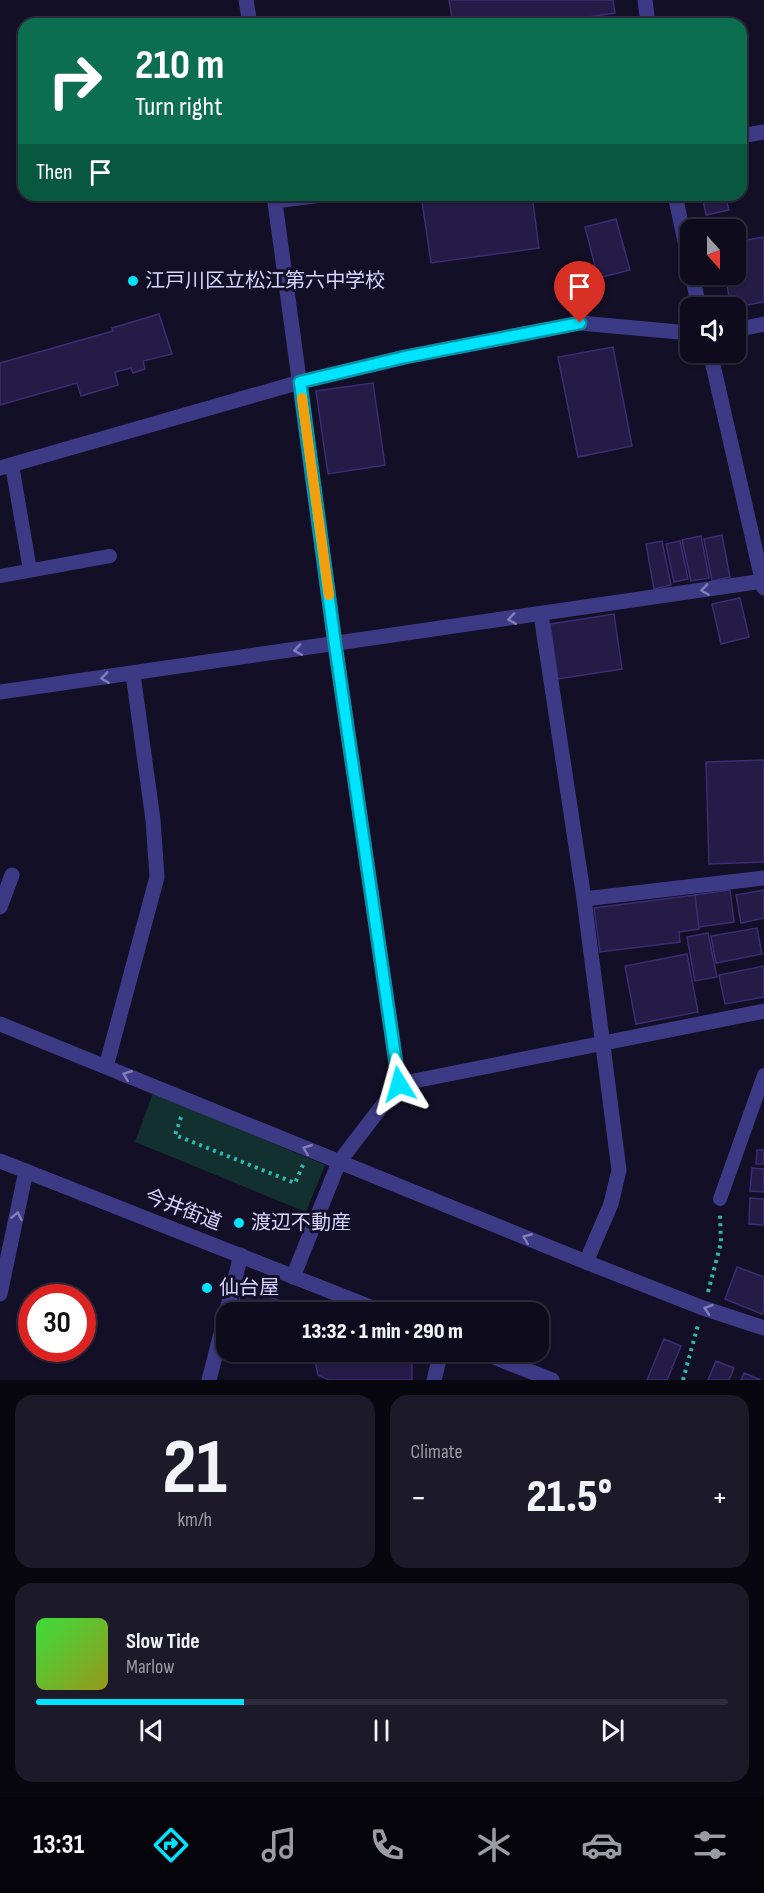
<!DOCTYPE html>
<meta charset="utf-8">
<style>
body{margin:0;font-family:"Sofia Sans Condensed","Noto Sans JP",sans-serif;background:#1c1929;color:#f1f3f6;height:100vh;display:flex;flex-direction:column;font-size:22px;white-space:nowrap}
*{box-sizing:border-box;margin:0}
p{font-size:20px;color:#9b9ba3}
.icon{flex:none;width:33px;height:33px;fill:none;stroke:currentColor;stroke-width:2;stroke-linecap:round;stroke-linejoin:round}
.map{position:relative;height:1380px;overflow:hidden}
.panel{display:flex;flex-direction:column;gap:15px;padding:15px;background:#08060f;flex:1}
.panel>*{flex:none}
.top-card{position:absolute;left:18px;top:18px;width:729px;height:183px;border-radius:18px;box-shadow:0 2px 4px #0004,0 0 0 2px #2e2b3b;background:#0b6e4f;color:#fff;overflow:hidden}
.needle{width:39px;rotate:159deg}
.controls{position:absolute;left:680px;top:219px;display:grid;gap:12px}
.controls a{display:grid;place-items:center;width:66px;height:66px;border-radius:12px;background:#0e0b1c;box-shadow:0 2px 4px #0004,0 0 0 2px #2e2b3b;font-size:30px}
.speed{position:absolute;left:18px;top:1284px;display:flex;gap:12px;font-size:30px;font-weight:700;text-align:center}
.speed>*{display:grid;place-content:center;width:78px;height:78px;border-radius:50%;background:#0e0b1c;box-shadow:0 2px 4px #0004,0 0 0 2px #2e2b3b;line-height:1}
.speed .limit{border:9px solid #d22;background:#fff;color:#111}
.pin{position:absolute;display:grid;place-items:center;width:51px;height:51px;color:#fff;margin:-62px -26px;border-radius:50% 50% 50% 0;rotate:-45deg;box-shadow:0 0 6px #0007}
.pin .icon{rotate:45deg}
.me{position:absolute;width:66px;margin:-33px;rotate:352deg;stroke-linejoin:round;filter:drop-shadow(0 0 4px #0008)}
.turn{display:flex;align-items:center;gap:21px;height:126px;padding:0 18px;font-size:27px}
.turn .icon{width:78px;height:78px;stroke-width:2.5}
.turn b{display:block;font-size:42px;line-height:51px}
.then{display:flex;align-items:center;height:57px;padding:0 18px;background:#0003;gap:12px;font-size:22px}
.big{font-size:45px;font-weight:800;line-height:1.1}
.panel .card{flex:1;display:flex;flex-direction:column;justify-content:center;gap:9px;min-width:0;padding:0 21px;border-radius:18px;background:#1c1929}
.panel .dial{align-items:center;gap:0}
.dial b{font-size:78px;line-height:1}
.song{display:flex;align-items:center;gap:18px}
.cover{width:72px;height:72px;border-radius:9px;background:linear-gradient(135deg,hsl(120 70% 55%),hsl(60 70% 35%))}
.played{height:6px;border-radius:3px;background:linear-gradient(90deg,#00e5ff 30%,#2e2b3b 30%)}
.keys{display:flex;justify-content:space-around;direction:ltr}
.heat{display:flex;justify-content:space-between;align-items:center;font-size:33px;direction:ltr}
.panel .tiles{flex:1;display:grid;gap:15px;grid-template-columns:1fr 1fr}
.card:last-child{grid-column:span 2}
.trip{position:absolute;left:216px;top:1302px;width:333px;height:60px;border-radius:18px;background:#0e0b1c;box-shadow:0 2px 4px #0004,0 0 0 2px #2e2b3b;font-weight:800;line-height:60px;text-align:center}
.dock{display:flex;height:96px;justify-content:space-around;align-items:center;background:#06040b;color:#9b9ba3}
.dock .icon{width:42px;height:42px}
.dock .on{color:#00e5ff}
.dock b{font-size:27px;color:#f1f3f6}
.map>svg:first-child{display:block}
.green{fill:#12302f}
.building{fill:#241b47;stroke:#3b2d73;stroke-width:1.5}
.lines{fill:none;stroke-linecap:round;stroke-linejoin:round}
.path{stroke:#2fb8b0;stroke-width:4;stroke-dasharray:3 4.5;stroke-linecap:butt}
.service{stroke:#3d3a85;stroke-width:14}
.minor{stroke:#3d3a85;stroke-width:15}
.tertiary{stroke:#3d3a85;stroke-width:15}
.oneway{stroke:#837fbc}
.route-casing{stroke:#0095a6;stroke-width:15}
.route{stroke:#00e5ff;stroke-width:10}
.slow{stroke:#f59e0b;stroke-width:10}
.poi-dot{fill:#00e5ff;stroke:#130f26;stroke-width:2}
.labels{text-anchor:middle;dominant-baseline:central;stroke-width:6;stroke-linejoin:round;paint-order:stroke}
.poi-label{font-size:20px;fill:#d9d4ff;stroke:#130f26;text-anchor:start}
.street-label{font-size:20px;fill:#d9d4ff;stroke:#130f26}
</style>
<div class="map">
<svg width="764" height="1380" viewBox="0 0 764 1380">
<rect width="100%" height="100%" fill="#130f26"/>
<path class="green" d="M 153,1093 L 325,1165 L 306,1212 L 135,1142 Z"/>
<path class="building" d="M 449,0 L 613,0 L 615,13 L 540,24 L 453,24 Z
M 463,195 L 532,195 L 539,248 L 431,263 L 422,201 Z
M 702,195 L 725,195 L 729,210 L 706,215 Z
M 616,219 L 630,270 L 598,278 L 585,227 Z
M 764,237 L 764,302 L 731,308 L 725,274 L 735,274 L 735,242 Z
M 159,314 L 172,354 L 143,361 L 145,369 L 133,373 L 131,368 L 115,372 L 118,385 L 81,396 L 77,383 L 0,405 L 0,363 L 113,331 L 112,328 Z
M 613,347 L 632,446 L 578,457 L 558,357 Z
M 373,383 L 385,465 L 328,474 L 316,391 Z
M 722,535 L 730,577 L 712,581 L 704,539 Z
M 701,536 L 709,578 L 691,581 L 682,540 Z
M 662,541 L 671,585 L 654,589 L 646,544 Z
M 680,541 L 688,579 L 674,582 L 666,544 Z
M 740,598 L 749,637 L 721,644 L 712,604 Z
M 614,614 L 622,669 L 558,679 L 550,624 Z
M 764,760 L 764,862 L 709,864 L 706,762 Z
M 730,890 L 734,922 L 699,927 L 695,895 Z
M 764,890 L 764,918 L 741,923 L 736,895 Z
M 695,895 L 699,929 L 679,932 L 680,942 L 600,952 L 594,908 Z
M 757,928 L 762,954 L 716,963 L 711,936 Z
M 708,933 L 717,977 L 695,981 L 687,937 Z
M 687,954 L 698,1012 L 636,1024 L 625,966 Z
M 764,966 L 764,997 L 725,1004 L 719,975 Z
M 757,1150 L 764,1150 L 764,1164 L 756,1164 Z
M 752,1168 L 764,1169 L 764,1192 L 750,1191 Z
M 750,1198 L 764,1199 L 764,1225 L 749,1224 Z
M 737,1267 L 764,1277 L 764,1309 L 762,1314 L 725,1299 Z
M 243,1287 L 310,1312 L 235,1312 Z
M 664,1339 L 681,1346 L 667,1380 L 647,1380 Z
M 270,1352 L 305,1352 L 301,1363 Z
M 313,1352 L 412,1352 L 412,1380 L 329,1380 L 318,1375 Z
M 716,1361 L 734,1368 L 729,1380 L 708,1380 Z
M 744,1373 L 761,1380 L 741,1380 Z"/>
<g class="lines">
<path class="path" d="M 181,1117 L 175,1135 L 295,1183 L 303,1165
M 708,1292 L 721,1243 L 720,1214
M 683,1380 L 698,1325"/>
<path class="service" d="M 12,465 L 30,570
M 0,576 L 110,556
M 720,1199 L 764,1075"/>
<path class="minor" d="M 246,0 L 250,24
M 741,136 L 764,132
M 274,195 L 335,644 L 399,1084 L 339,1162 L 293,1277
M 275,201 L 322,195
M 735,330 L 764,324
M 0,468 L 300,382 L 405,357 L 580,323 L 690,333
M 541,615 L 584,899 L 619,1170 L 611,1204 L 586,1262
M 0,692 L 764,581
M 584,899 L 764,878
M 0,907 L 12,875
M 0,1024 L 586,1262 L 703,1308 L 764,1328
M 106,1067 L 157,877 L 153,820 L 133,674
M 399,1084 L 764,1011
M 0,1294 L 26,1171
M 209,1380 L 241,1255"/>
<path class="tertiary" d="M 645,0 L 648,24
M 675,195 L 690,265
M 692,274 L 699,308
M 710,352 L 764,588
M 0,1161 L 383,1312
M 481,1352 L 552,1380
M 434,1380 L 441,1352"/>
</g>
<defs><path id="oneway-chevron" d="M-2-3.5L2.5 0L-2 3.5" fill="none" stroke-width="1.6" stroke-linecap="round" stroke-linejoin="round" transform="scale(1.5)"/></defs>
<g class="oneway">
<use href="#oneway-chevron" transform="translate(705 590) rotate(172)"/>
<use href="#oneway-chevron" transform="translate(512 619) rotate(172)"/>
<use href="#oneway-chevron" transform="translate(298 650) rotate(171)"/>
<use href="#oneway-chevron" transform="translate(105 678) rotate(172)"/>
<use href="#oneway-chevron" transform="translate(127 1075) rotate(-158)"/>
<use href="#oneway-chevron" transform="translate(307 1149) rotate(-158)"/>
<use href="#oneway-chevron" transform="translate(17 1216) rotate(-78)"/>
<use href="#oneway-chevron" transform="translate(527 1238) rotate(-158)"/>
<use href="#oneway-chevron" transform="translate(708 1309) rotate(-161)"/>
</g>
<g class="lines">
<defs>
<path id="route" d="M 399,1084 L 335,644 L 300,382 L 405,357 L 580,323"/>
</defs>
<use href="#route" class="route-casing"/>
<use href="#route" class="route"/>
<path class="slow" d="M 302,398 L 329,595"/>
</g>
<g class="poi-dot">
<circle cx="133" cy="281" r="6"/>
<circle cx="239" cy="1223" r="6"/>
<circle cx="207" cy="1288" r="6"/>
</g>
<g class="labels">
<g class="poi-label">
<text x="145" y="281">江戸川区立松江第六中学校</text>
<text x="251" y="1223">渡辺不動産</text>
<text x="219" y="1288">仙台屋</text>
</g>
<g class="street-label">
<text transform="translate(183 1210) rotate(21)">今井街道</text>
</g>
</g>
</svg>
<div class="controls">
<a><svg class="needle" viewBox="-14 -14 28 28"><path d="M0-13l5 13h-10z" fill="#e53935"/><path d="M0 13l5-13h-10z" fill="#9b9ba3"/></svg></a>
<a><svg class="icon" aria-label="sound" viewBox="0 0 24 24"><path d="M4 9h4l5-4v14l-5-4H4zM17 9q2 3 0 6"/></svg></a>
</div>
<div class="speed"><div class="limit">30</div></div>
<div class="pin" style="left:580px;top:323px;background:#d93025"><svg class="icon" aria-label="arrive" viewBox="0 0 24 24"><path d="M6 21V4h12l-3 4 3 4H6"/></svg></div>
<svg class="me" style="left:399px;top:1084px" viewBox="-20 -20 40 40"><path d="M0-17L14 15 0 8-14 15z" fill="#00e5ff" stroke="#fff" stroke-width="4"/></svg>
<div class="trip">13:32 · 1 min · 290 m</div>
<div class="top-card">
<div class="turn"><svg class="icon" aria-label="right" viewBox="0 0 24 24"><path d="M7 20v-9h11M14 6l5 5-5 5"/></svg><div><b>210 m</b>Turn right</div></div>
<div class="then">Then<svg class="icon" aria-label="arrive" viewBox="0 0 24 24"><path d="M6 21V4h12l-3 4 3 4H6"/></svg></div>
</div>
</div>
<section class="panel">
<div class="tiles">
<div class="card dial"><b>21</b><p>km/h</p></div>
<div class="card"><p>Climate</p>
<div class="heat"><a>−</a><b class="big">21.5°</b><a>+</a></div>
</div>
<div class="card">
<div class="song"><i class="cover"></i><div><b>Slow Tide</b><p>Marlow</p></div></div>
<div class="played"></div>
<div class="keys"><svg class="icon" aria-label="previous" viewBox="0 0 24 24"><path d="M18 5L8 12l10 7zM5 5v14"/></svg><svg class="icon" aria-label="pause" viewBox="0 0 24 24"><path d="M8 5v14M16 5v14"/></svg><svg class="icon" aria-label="next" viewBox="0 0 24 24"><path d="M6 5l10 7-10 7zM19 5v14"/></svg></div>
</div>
</div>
</section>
<nav class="dock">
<b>13:31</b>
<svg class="icon on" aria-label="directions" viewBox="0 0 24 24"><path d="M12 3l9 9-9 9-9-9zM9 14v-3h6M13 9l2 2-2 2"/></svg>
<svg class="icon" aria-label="music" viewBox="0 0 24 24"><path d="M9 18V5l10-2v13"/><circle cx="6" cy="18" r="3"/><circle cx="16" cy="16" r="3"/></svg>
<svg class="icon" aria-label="phone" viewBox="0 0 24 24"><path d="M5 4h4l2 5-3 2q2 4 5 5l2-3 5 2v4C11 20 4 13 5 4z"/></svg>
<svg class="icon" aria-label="climate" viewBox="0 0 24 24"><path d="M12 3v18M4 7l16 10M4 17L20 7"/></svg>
<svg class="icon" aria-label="car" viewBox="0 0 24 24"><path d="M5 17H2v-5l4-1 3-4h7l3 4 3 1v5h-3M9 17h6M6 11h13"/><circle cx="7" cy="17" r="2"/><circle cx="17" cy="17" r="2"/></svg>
<svg class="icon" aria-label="filters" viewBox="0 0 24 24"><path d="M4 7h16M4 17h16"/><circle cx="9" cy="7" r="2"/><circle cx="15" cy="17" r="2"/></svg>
</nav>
